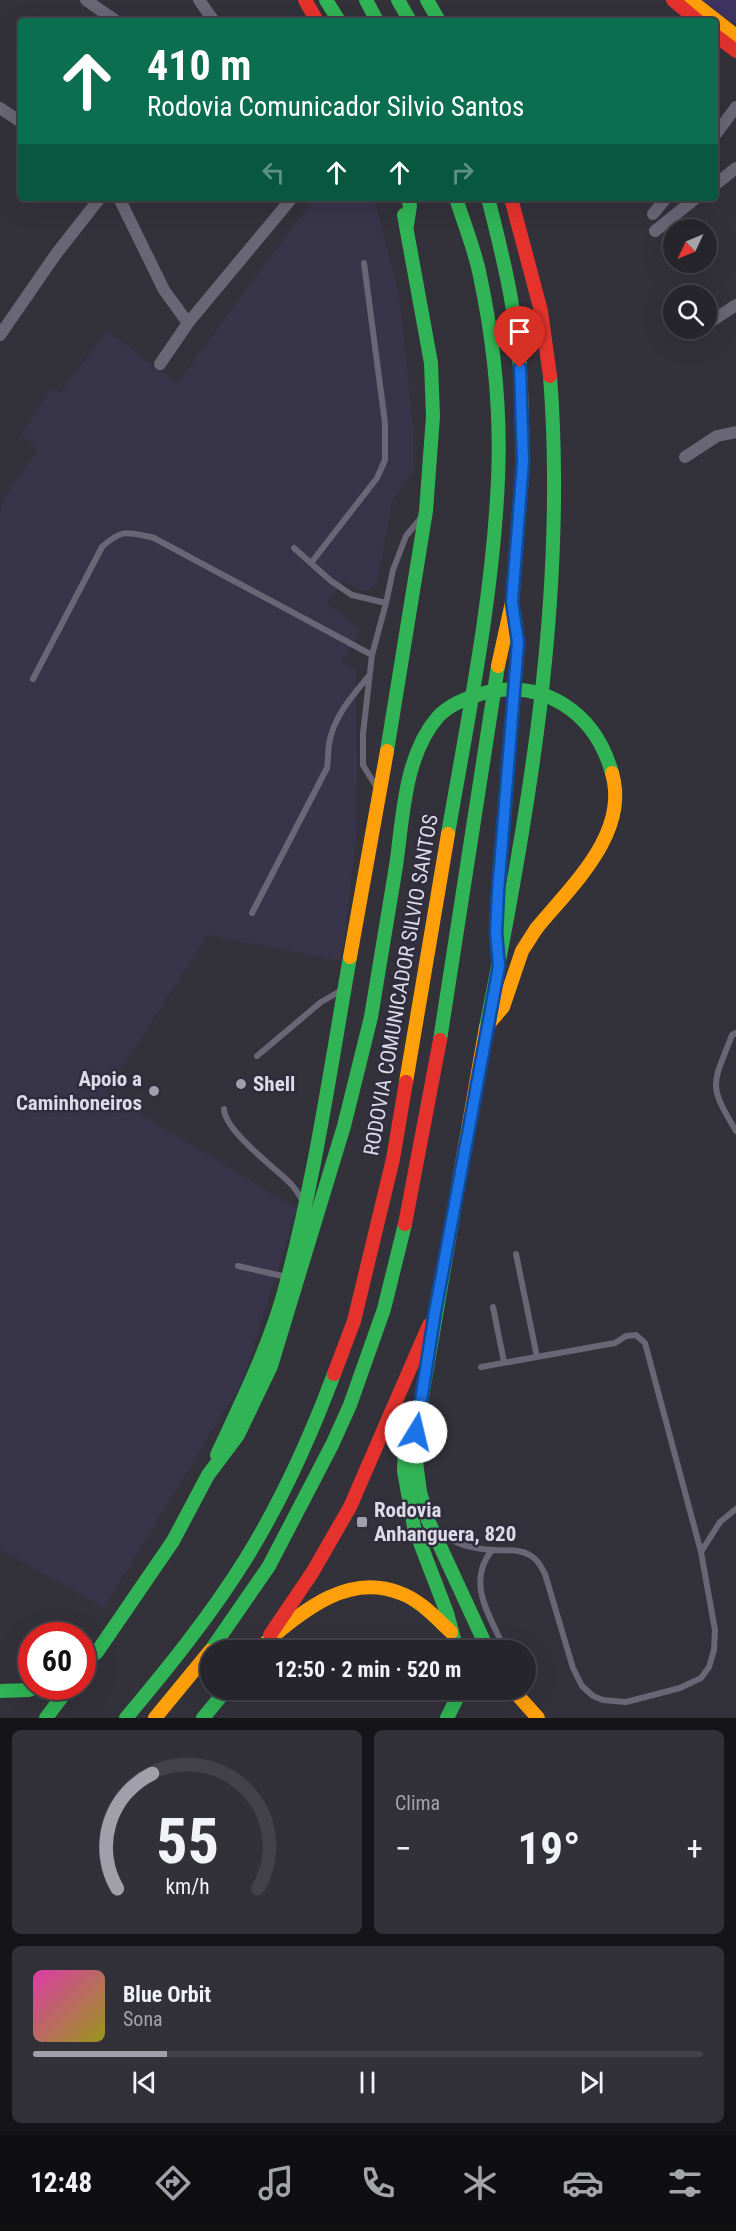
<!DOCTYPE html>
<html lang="pt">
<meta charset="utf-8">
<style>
body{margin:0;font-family:"Roboto Condensed",sans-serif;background:#323138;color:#f1f3f6;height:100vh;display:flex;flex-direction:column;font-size:22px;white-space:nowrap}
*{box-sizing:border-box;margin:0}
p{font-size:20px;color:#a4a5a9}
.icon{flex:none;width:33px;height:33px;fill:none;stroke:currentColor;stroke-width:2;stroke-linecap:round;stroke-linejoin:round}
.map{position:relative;height:1718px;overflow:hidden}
.panel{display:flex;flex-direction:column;gap:12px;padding:12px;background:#151418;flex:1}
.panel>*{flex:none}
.banner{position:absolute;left:18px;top:18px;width:700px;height:183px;border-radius:6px;box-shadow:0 6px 24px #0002,0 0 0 2px #424248;background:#0b6e4f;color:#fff;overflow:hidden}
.needle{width:39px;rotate:226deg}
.buttons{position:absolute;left:663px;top:219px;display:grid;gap:12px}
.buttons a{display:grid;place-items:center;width:54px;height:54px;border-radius:50%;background:#26252c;box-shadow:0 6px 24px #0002,0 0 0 2px #424248;font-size:30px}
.speed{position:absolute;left:18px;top:1622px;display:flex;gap:12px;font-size:30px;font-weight:700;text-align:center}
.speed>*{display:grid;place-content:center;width:78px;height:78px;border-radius:50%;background:#26252c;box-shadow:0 6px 24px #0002,0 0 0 2px #424248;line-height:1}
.speed .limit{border:9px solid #d22;background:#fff;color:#111}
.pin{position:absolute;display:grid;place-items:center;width:51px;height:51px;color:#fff;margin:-62px -26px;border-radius:50% 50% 50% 0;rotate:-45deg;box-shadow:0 0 6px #0007}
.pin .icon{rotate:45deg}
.me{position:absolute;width:66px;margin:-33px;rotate:9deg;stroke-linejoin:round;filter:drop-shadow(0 0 4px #0008)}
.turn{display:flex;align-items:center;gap:21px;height:126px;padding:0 30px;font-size:27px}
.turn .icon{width:78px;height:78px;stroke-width:2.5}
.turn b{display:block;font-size:42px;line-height:51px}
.lanes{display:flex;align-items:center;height:57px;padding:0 30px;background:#0003;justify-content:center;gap:30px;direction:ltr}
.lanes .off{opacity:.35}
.big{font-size:45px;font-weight:700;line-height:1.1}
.panel .tile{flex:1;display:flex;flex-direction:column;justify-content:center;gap:9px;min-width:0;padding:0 21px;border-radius:9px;background:#323138}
.panel .dial{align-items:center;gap:0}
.dial svg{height:156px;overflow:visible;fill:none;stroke:#424248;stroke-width:7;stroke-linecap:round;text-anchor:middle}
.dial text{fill:#f1f3f6;stroke:none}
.song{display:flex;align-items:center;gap:18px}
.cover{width:72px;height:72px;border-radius:9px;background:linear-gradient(135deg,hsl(320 70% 55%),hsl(60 70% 35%))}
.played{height:6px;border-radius:3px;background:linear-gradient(90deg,#a1a0aa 20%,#424248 20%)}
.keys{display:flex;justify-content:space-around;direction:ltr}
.heat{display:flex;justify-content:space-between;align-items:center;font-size:33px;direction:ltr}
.panel .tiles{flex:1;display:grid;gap:12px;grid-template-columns:1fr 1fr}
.tile:last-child{grid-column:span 2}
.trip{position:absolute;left:200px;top:1640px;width:336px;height:60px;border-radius:30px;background:#26252c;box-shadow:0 6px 24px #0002,0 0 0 2px #424248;font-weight:700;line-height:60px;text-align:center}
.menu{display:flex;height:96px;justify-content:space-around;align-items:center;background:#0f0f12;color:#a4a5a9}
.menu .icon{width:42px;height:42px}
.menu .selected{color:#a1a0aa}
.menu b{font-size:27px;color:#f1f3f6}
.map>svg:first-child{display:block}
.built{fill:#38344a}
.green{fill:#3d3361}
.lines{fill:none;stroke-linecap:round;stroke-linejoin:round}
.lane{stroke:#696676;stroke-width:6}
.street{stroke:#696676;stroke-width:12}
.fast{stroke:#30b455;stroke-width:14}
.slow{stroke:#ff9f0a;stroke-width:14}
.jam{stroke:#e5322d;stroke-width:14}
.fast-bridge{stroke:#30b455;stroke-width:14}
.slow-bridge{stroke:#ff9f0a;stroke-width:14}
.route-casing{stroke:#114b97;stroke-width:15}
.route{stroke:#1a73e8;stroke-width:10}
.poi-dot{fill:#a1a0aa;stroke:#302d3e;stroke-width:2}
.labels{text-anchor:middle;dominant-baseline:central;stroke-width:5;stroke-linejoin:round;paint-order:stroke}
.street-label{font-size:21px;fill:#dcdbe6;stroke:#302d3e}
.poi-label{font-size:21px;font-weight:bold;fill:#dcdbe6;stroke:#302d3e;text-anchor:start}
</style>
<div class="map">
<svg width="736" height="1718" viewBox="0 0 736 1718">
<rect width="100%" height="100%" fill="#33313a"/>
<path class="built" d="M 314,198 L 374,198 L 399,294 L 413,425 L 413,471 L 392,502 L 378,581 L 369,590 L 359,590 L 343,581 L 327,603 L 361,630 L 342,661 L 356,670 L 357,830 L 342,956 L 340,961 L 208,935 L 106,1093 L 297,1209 L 243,1381 L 104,1608 L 0,1549 L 0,516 L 3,499 L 38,449 L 20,435 L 51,388 L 59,393 L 107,331 L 177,383 Z"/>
<path class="green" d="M 702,0 L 736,0 L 736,26 Z"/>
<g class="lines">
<path class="lane" d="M 294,548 L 331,581 L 352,595 L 386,603
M 311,563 L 377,478 L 385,460 L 385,423 L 364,263
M 33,679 L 102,547 C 122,528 129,532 154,538 L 372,655
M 377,788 L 363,765 L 363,734 L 372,655 L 386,603 L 393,570 L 406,536 L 420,519
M 252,913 L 327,768 C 328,760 328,752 329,744 C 333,718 352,696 368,677
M 736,1033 L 732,1035 C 713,1085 707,1083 736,1131
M 257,1056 L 321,1002 L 342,990
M 224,1109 C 224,1130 275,1168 290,1183 C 296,1189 300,1196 304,1203
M 516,1254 L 537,1357
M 238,1266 L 287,1277
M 493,1307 L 504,1362
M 439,1531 C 453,1544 474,1549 493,1550 C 507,1551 522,1548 534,1558 C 539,1562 542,1568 545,1574 L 573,1668 L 582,1686 L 593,1696 L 603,1700 L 626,1702 L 680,1688 L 701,1678 L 709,1667 L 714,1650 L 715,1630 L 701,1552 L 645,1343 L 636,1335 L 626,1336 L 615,1343 L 481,1367
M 492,1550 C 465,1583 491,1617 505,1650
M 701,1552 L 720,1522 L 736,1509"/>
<path class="street" d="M 86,0 L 116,21
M 199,0 L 214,21
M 0,108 L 21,122
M 716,134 L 736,107
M 716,184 L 736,168
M 119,198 L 164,290 L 188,323
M 653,214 L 666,198
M 655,231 L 696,198
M 707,324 L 736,305
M 0,335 L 56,254 L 100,198
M 160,364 L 188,323 L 292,198
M 685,457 L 717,436 L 736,432"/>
<path class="fast" d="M 326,0 L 339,21
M 366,0 L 377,21
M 398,0 L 410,21
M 427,0 L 439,21
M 488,198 C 504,260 519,323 521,387
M 407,225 L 410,206 L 408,198
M 387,751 L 426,511 L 433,416 L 431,363 L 404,215
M 448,834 C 468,717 493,598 498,479 C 501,412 494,342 480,276 C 475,250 464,224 456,198
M 499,966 L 496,933 L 498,892 L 518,642 L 514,614
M 486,1027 C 529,814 567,594 550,376
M 440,1040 L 498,666
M 459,1181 L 416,1432 L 416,1462 L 420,1492 L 428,1520 L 488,1650
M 405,1446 L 404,1471 L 414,1527 L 447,1613 L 457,1650
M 217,1455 C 241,1403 267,1351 283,1296 C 314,1185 330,1071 350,957
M 211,1650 L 269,1566 L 332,1445 L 350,1405 L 384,1309 L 405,1224
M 82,1663 L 97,1652 L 173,1541 L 208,1475 L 238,1435 L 271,1366 L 344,1126 L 371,1017 L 396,866
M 0,1691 L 29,1690 L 40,1686
M 46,1718 L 70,1686
M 126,1718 C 168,1668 210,1616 245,1560 C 281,1502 310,1438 334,1374
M 203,1718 L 227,1689
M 447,1718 L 457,1698 L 458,1689"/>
<path class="slow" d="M 690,0 L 736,36
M 498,666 L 512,602 L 523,462 L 521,387
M 350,957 L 387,751
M 406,1082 L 448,834
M 459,1181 L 486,1027 L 503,1007 L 522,951 L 536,929
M 264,1644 C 302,1612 347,1572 400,1593 C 420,1600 436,1618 451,1632
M 512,1689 L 538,1718
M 155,1718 L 210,1651"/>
<path class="jam" d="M 305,0 L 317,21
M 673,0 L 698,21
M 716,36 L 736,51
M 511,198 L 541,311 L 550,376
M 405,1224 L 440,1040
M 334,1374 L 354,1321 L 393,1159 L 406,1082
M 270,1635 L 312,1573 L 350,1507 L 429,1325"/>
<path class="fast-bridge" d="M 396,866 C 403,818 404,757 437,718 C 448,705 465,699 480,694 C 543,677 595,712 612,773"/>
<path class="slow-bridge" d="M 536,929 C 570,887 630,834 612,773"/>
</g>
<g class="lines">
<defs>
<path id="route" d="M 416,1432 L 435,1312 L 499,966 L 496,933 L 498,892 L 518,642 L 512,602 L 523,462 L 520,368"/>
</defs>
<use href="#route" class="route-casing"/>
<use href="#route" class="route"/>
</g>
<g class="poi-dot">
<circle cx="241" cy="1084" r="6"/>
<circle cx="154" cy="1091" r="6"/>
<rect x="356" y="1516" width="12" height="12" rx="3"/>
</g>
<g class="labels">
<g class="street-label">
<text transform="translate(401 985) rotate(-80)">RODOVIA COMUNICADOR SILVIO SANTOS</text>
</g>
<g class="poi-label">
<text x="142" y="1079" text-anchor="end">Apoio a<tspan x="142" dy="24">Caminhoneiros</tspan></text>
<text x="253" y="1084">Shell</text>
<text x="374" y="1510">Rodovia<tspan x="374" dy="24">Anhanguera, 820</tspan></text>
</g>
</g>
</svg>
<div class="buttons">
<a><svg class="needle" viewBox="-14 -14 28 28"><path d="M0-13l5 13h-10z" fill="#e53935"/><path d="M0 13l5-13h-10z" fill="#a4a5a9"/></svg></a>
<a><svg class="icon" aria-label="search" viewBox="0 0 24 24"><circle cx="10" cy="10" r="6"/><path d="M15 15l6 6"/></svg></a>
</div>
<div class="speed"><div class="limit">60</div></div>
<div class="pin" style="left:520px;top:368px;background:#d93025"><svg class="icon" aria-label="arrive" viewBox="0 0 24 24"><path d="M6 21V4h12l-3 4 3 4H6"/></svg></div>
<svg class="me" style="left:416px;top:1432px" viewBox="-20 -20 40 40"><circle r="19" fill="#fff"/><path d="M0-13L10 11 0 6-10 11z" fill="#1a73e8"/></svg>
<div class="trip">12:50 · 2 min · 520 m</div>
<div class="banner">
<div class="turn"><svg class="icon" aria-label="ahead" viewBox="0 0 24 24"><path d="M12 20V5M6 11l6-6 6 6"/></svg><div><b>410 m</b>Rodovia Comunicador Silvio Santos</div></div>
<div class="lanes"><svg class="icon off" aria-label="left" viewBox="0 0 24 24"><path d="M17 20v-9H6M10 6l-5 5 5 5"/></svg><svg class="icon" aria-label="ahead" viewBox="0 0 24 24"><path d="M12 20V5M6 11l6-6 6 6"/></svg><svg class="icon" aria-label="ahead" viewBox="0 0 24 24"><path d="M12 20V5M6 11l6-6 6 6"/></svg><svg class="icon off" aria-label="right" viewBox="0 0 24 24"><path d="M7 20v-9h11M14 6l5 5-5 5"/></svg></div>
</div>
</div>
<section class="panel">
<div class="tiles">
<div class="tile dial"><svg viewBox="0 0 100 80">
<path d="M14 69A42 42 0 1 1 86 69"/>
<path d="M14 69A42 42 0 0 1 32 10" stroke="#a1a0aa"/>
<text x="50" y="56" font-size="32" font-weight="700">55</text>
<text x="50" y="72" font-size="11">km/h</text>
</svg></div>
<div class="tile"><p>Clima</p>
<div class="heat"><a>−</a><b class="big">19°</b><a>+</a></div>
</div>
<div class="tile">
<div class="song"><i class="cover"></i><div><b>Blue Orbit</b><p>Sona</p></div></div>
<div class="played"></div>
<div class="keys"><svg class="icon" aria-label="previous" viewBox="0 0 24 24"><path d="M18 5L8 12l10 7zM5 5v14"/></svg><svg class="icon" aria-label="pause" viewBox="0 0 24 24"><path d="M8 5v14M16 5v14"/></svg><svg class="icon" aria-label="next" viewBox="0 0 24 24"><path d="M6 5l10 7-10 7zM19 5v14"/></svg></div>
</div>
</div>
</section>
<nav class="menu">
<b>12:48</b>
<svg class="icon selected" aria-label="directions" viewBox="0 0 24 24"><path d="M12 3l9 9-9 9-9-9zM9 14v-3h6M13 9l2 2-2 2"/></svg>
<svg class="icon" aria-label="music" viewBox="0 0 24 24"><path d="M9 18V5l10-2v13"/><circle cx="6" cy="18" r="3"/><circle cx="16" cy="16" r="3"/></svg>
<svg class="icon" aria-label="phone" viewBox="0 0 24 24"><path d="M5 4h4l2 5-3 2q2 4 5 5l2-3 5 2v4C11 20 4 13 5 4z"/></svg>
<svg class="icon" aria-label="climate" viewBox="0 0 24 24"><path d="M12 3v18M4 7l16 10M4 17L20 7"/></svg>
<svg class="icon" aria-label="car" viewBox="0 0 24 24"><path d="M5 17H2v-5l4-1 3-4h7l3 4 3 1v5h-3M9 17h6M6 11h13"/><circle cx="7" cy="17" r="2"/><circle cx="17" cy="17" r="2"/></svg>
<svg class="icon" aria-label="filters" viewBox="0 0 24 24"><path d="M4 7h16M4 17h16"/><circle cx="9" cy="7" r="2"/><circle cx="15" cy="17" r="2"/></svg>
</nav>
